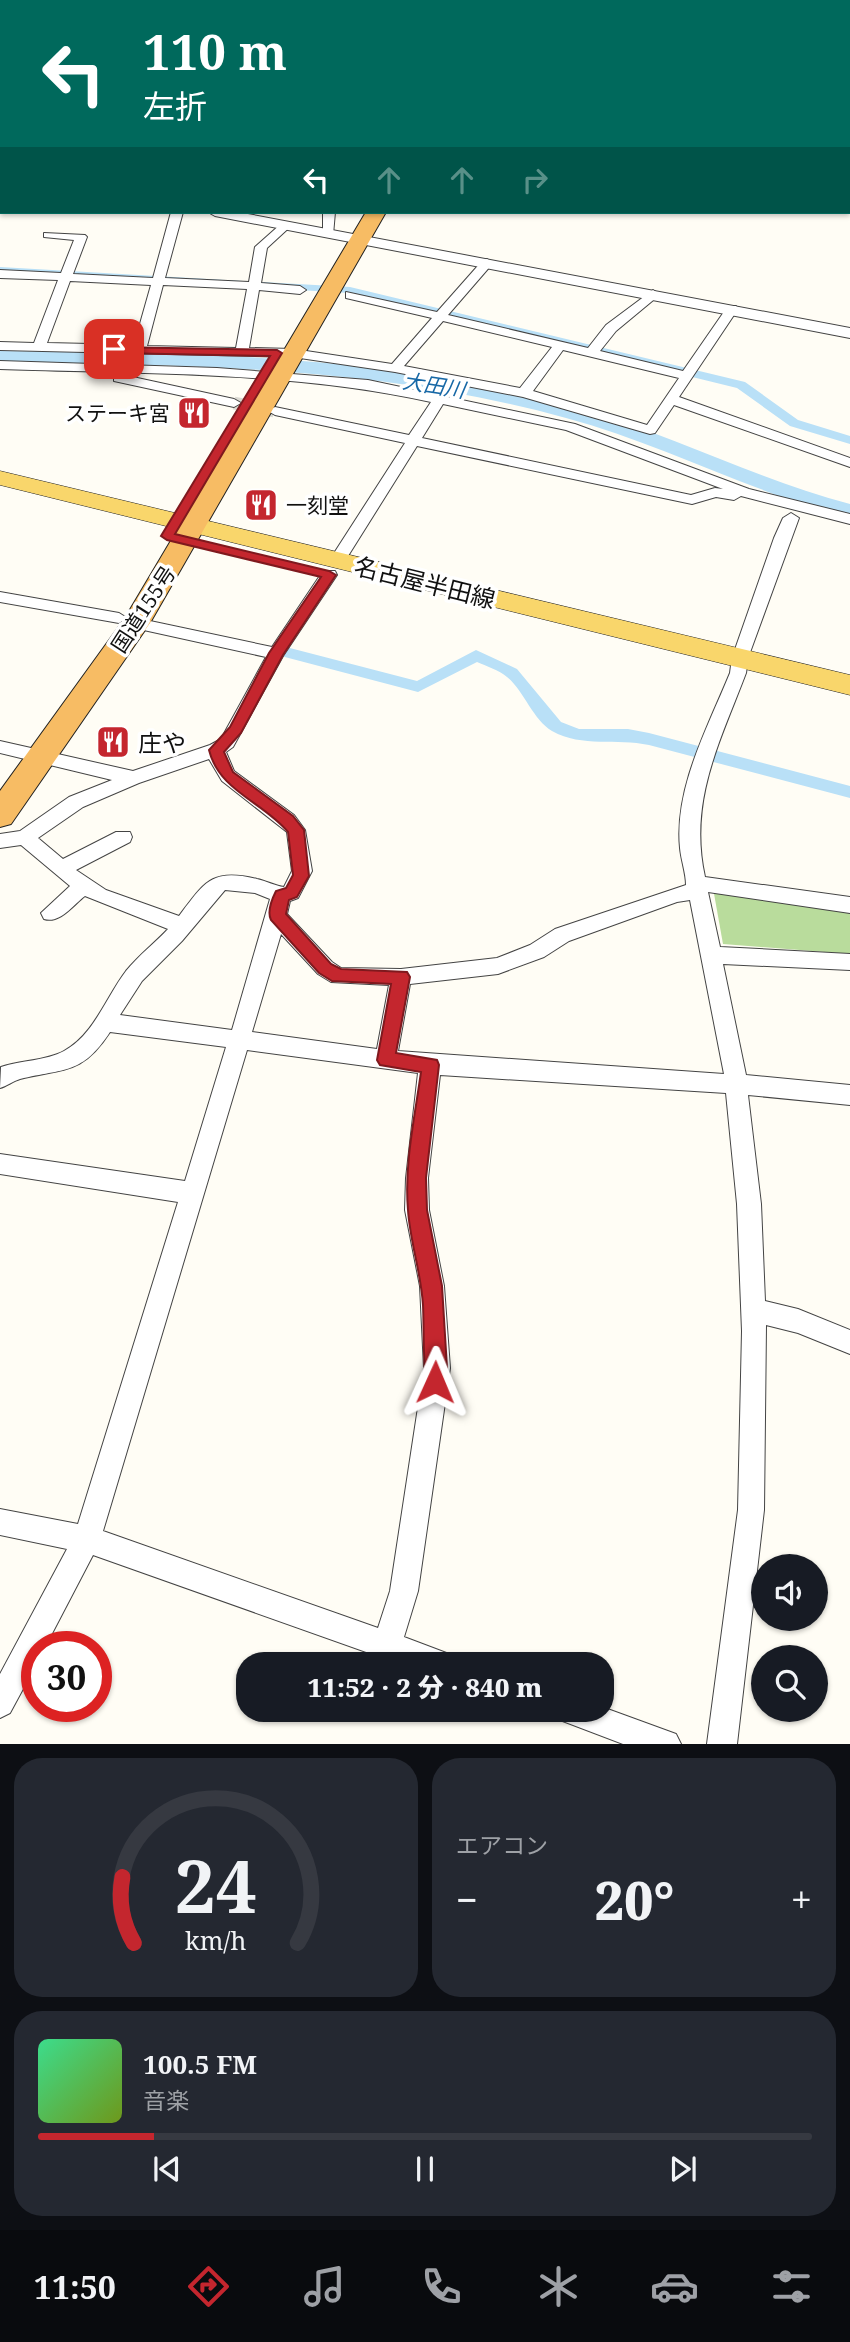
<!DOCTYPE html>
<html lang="ja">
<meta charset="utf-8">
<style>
body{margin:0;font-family:"Noto Serif","Noto Sans JP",serif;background:#242831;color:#f1f3f6;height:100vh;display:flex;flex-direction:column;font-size:26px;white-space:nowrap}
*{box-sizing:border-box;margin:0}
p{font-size:23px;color:#9ea1a6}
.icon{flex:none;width:38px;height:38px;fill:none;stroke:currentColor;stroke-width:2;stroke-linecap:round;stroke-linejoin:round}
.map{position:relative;height:1744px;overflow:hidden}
.sheet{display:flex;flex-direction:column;gap:14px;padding:14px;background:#0d0f14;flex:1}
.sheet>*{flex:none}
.top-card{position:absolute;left:0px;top:0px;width:850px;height:214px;box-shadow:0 2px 5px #0004;background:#00695c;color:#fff;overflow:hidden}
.controls{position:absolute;left:751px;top:1554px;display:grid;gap:14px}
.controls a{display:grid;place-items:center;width:77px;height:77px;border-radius:50%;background:#171b24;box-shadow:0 2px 5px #0004;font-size:35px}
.speed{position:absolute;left:21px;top:1631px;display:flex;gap:14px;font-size:35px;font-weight:700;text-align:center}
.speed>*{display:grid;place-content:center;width:91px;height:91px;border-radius:50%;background:#171b24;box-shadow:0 2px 5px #0004;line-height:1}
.speed .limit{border:10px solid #d22;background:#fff;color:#111}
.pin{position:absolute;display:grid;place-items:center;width:60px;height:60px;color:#fff;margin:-30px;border-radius:14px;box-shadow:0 4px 10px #0006}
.me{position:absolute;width:77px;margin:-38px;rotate:1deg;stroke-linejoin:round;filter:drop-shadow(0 0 5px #0008)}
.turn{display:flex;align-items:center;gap:24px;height:147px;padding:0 28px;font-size:32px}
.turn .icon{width:91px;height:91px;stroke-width:2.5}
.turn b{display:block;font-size:49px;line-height:60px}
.lanes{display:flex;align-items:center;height:66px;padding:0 28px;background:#0003;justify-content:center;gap:35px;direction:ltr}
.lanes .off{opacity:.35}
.big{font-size:52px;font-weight:800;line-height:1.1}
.sheet .widget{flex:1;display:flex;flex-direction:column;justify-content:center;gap:10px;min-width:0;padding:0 24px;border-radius:28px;background:#242831}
.sheet .dial{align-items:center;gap:0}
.dial svg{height:182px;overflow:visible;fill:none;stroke:#363941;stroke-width:7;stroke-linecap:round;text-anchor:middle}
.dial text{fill:#f1f3f6;stroke:none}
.song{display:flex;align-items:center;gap:21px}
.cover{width:84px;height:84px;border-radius:10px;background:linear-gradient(135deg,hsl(150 70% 55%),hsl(80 70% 35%))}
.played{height:7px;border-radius:4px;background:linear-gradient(90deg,#c4262e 15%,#363941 15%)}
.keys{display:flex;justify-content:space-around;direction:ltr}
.heat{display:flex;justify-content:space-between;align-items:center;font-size:38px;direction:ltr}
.sheet .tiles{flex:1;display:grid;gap:14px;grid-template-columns:1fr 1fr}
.widget:last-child{grid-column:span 2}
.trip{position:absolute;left:236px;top:1652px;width:378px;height:70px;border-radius:28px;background:#171b24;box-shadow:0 2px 5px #0004;font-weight:800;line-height:70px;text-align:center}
.menu{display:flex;height:112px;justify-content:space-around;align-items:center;background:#090b0e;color:#9ea1a6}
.menu .icon{width:49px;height:49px}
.menu .on{color:#c4262e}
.menu b{font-size:32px;color:#f1f3f6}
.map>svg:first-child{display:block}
.forest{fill:#b9dc9c}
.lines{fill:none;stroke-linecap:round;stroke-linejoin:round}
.canal{fill:#b9e0f7;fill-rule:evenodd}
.river{fill:#b9e0f7;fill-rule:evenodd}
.minor-tunnel{stroke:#dbdad3;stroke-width:13;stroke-dasharray:13 6;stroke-linecap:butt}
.minor-casing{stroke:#444;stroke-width:2}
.tertiary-casing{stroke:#444;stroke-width:2}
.primary-casing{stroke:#222;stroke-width:1}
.trunk-casing{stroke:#222;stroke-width:2}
.minor{fill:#fff;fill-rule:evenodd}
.tertiary{fill:#fff;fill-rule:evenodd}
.primary{fill:#f9d66b;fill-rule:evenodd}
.trunk{fill:#f7bc64;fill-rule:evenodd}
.route{fill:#c4262e;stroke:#7f191e;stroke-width:2}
.labels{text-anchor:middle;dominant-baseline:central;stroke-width:7;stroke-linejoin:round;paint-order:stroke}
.far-water-label{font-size:21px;font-style:italic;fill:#1768a6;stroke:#fff}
.far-poi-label{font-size:21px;fill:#111;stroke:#fff;text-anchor:end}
.far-street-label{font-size:21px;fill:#111;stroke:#fff}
.street-label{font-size:24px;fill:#111;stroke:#fff}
.poi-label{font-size:24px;fill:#111;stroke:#fff;text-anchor:start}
</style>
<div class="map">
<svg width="850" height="1744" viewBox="0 0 850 1744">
<rect width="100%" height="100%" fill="#fffdf5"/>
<path class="forest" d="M 713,888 L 850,909 L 850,954 L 723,944 Z"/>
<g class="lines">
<path class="canal" d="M 0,267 L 350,287 L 745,382 L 798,420 L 850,436 L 850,444 L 790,426 L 737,388 L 350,293 L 0,273 Z
M 286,647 L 417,681 L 476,650 L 517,669 L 561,722 L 579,729 L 628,729 L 649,733 L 850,786 L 850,798 L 649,745 C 616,738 583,748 552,731 C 533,720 524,691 507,677 C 499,670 486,666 477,662 L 418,692 L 281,656 L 278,652 L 281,648 Z"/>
<path class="river" d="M 0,351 C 196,352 395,355 585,410 C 675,436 759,480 850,504 L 850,518 C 752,493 663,444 566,418 C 381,367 191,364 0,363 Z"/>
<path class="minor-tunnel" d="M 234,403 L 274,411"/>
<defs>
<path id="minor" d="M 97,0 L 114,0 L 113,2 Z
M 137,0 L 146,0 L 147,2 L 138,2 Z
M 604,0 L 613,0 L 603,2 Z
M 706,0 L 714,0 L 715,2 L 705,2 Z
M 849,2 L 850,2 L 850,8 L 849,8 Z
M 849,54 L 850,54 L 850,60 L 849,60 Z
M 2,58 L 2,64 L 0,65 L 0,59 Z
M 0,77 L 2,77 L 2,84 L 0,83 Z
M 0,109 L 2,109 L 0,116 Z
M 0,139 L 2,139 L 2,145 L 0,145 Z
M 849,180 L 850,180 L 850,186 L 849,186 Z
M 171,212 L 183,212 L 165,278 L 249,282 L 255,247 L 282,223 L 292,225 L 267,248 L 261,283 L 300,286 L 306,290 L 300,294 L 259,290 L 249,348 L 293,349 L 392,364 L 432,318 L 346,298 L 346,292 L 437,312 L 483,260 L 487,259 L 493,263 L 448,315 L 588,348 L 606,325 L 653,290 L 659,294 L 657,297 L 616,331 L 600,351 L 683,371 L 728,306 L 736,306 L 738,309 L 679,397 L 850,458 L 850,467 L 674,405 L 655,433 L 650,434 L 523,397 L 395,372 L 293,357 L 0,350 L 0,342 L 34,343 L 58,280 L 0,278 L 0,270 L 61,273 L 74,240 L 44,237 L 44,233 L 85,235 L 87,237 L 73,274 L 153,278 ZM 70,281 L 151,285 L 134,345 L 47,343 ZM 163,285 L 247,289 L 236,348 L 147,346 ZM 443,321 L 552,347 L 520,388 L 404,366 ZM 563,350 L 679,378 L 647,425 L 533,391 Z
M 323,212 L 335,212 L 333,235 L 323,233 Z
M 0,361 L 217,368 L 368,380 L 575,424 L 749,489 L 850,514 L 850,524 L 741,496 L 734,500 L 716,497 L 692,504 L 417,446 L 343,564 L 337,566 L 329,561 L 405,443 L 275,415 L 268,411 L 275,407 L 409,435 L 431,402 C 290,371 144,374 0,369 ZM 443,404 L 566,430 L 723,489 L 715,488 L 691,495 L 422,438 Z
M 119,374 L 234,399 L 241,403 L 234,407 L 114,381 L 114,375 Z
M 791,513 L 799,518 L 748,658 L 746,673 C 720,742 688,801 705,877 L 850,897 L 850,913 L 708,892 L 720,947 L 850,954 L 850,970 L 723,964 L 746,1075 L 850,1085 L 850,1105 L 748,1095 L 761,1204 L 765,1301 L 798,1309 L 850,1330 L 850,1354 L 798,1333 L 766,1325 L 764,1510 L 737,1744 L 707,1744 L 738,1510 L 742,1331 L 737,1204 L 726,1093 L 440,1075 L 428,1178 L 429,1210 L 444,1286 L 450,1368 L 418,1591 L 404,1637 L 449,1654 L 453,1664 L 400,1664 L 93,1555 L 45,1647 L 37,1647 L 37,1663 L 10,1713 L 0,1718 L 0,1674 L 67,1549 L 0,1535 L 0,1509 L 78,1524 L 178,1202 L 0,1174 L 0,1154 L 185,1181 L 226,1047 L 110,1032 C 82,1075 65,1068 20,1079 C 13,1081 7,1086 0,1088 L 1,1067 C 21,1060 46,1061 64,1051 C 94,1035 106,997 126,971 C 139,955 155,943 168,929 L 85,896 C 73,905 60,924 44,919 L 41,913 L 70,886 L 21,845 L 0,848 L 0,834 L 20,831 L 69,797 L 112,780 L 0,753 L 0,741 L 133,771 L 210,745 L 221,739 L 266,657 L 130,627 L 128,623 L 130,619 L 136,618 L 272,647 L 323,571 L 335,571 L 337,575 L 283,656 L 233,747 L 226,752 L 234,771 L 294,815 L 305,830 L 312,871 L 298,898 L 290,901 L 287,914 L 332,962 L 341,968 L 401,969 L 497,958 L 530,945 L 555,929 L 686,885 C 686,873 681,860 680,848 C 674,788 708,727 730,673 L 732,658 L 774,538 L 783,518 ZM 209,759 L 222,781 L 287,832 L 292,871 L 284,887 C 275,886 267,881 257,879 C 211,868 205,882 179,916 L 106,890 L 76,870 L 130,842 L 132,837 L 130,832 L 116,832 L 63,859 L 38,838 L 83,807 L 139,783 ZM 225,890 L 255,893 L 270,899 L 232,1030 L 120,1015 L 142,981 L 182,941 ZM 690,900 L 724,1074 L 398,1051 L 410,984 L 498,974 L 544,957 L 569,941 L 677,902 ZM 281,934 L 318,974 L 331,982 L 389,985 L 377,1049 L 252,1032 ZM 247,1050 L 418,1073 L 406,1178 L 405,1210 L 420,1286 L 424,1368 L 390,1591 L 378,1628 L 103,1531 Z
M 0,592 L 119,613 L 127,618 L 119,623 L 0,602 Z
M 602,1707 L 676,1734 L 681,1744 L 623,1744 L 560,1720 L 555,1710 L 602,1710 Z"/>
<path id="tertiary" d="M 0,182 L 2,182 L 2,190 L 0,190 Z
M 208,212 L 237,212 L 850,328 L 850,338 L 215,216 Z"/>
<path id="primary" d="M 0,471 L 850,675 L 850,695 L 0,485 Z"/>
<path id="trunk" d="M 530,0 L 547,0 L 528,2 Z
M 366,212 L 386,212 L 150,623 L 11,824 L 0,827 L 0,791 L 125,618 Z"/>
</defs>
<use href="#minor" class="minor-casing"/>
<use href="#tertiary" class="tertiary-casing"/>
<use href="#primary" class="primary-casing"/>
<use href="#trunk" class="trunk-casing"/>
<use href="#minor" class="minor"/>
<use href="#tertiary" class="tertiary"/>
<use href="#primary" class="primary"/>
<use href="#trunk" class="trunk"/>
</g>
<path class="route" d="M 110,347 L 277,350 L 282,353 L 175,534 L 329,571 L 336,575 L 283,655 L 241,733 L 224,752 L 233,772 L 293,816 L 304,830 L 309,876 L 297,897 L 289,900 L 286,914 L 331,964 L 341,969 L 407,972 L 410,977 L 396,1053 L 437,1060 L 439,1065 L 426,1178 L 427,1210 L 442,1286 L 447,1368 L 442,1389 L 435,1392 L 427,1389 C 423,1378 424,1322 423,1305 C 421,1272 410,1242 408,1210 C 404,1164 415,1116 421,1072 L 380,1065 L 377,1060 L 391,984 L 332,981 L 319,973 L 271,920 C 267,912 272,899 276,891 L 286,888 L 293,875 L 288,832 C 263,802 219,791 209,750 L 230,727 L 269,653 L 321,577 L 167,540 L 161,536 L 270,356 L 114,353 L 110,352 Z"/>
<defs>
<symbol id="restaurant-square" viewBox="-11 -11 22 22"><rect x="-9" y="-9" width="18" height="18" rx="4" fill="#c4262e" stroke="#fff"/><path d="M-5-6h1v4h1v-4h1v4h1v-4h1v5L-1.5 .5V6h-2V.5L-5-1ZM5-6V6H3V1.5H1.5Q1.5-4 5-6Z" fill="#fff"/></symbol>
</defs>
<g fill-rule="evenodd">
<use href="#restaurant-square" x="175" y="394" width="38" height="38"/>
<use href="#restaurant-square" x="242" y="486" width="38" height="38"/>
<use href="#restaurant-square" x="94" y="723" width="38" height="38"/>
</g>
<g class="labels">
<g class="far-water-label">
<text transform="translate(434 385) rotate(9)">大田川</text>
</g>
<g class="far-poi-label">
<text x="170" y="413">ステーキ宮</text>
<text x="286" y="505" text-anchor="start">一刻堂</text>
</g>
<g class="far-street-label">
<text transform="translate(143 609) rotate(-57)">国道155号</text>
</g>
<g class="street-label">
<text transform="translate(425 582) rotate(14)">名古屋半田線</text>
</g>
<g class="poi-label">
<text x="138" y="742">庄や</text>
</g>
</g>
</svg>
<div class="controls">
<a><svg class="icon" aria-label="sound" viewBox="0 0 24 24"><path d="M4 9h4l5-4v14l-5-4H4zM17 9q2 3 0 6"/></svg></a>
<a><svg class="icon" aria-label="search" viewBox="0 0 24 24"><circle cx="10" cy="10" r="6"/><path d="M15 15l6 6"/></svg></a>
</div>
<div class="speed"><div class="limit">30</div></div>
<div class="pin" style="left:114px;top:349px;background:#d93025"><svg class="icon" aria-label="arrive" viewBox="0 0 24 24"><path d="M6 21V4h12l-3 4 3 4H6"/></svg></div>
<svg class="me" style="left:435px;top:1382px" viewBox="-20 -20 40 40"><path d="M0-17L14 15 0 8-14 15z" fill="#c4262e" stroke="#fff" stroke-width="4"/></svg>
<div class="trip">11:52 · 2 分 · 840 m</div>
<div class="top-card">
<div class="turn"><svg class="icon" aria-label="left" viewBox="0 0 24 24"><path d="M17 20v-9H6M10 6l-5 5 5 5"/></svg><div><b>110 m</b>左折</div></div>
<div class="lanes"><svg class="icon" aria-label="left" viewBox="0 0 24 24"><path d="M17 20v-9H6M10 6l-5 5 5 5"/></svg><svg class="icon off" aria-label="ahead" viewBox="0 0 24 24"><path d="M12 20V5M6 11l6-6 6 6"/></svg><svg class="icon off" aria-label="ahead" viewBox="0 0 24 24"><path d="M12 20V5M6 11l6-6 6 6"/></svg><svg class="icon off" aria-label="right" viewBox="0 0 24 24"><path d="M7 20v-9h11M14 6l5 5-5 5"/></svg></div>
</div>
</div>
<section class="sheet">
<div class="tiles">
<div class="widget dial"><svg viewBox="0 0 100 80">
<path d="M14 69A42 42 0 1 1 86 69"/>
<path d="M14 69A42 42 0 0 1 9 40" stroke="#c4262e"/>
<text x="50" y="56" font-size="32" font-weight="700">24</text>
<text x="50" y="72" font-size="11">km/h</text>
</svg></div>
<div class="widget"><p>エアコン</p>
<div class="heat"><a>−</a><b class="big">20°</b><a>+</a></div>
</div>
<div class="widget">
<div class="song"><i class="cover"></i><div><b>100.5 FM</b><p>音楽</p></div></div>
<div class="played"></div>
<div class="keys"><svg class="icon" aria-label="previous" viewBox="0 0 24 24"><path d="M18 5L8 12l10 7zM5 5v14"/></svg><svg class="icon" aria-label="pause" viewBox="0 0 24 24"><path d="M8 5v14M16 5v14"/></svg><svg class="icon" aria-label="next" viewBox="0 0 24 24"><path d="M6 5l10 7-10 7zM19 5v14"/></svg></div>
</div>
</div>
</section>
<nav class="menu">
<b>11:50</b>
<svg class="icon on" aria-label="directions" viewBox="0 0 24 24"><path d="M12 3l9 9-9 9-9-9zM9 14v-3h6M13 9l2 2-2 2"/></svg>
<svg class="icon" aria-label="music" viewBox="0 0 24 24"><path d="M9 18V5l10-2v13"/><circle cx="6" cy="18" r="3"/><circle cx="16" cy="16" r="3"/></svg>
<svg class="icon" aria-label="phone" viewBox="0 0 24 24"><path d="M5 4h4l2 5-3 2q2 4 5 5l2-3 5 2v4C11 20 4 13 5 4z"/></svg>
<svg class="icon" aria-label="climate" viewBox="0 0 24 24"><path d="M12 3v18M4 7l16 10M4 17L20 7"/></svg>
<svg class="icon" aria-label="car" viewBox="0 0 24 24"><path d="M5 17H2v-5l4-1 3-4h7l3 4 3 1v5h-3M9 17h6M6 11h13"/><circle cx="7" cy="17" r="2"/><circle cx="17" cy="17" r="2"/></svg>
<svg class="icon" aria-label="filters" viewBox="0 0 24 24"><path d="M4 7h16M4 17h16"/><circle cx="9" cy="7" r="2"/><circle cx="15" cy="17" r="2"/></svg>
</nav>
